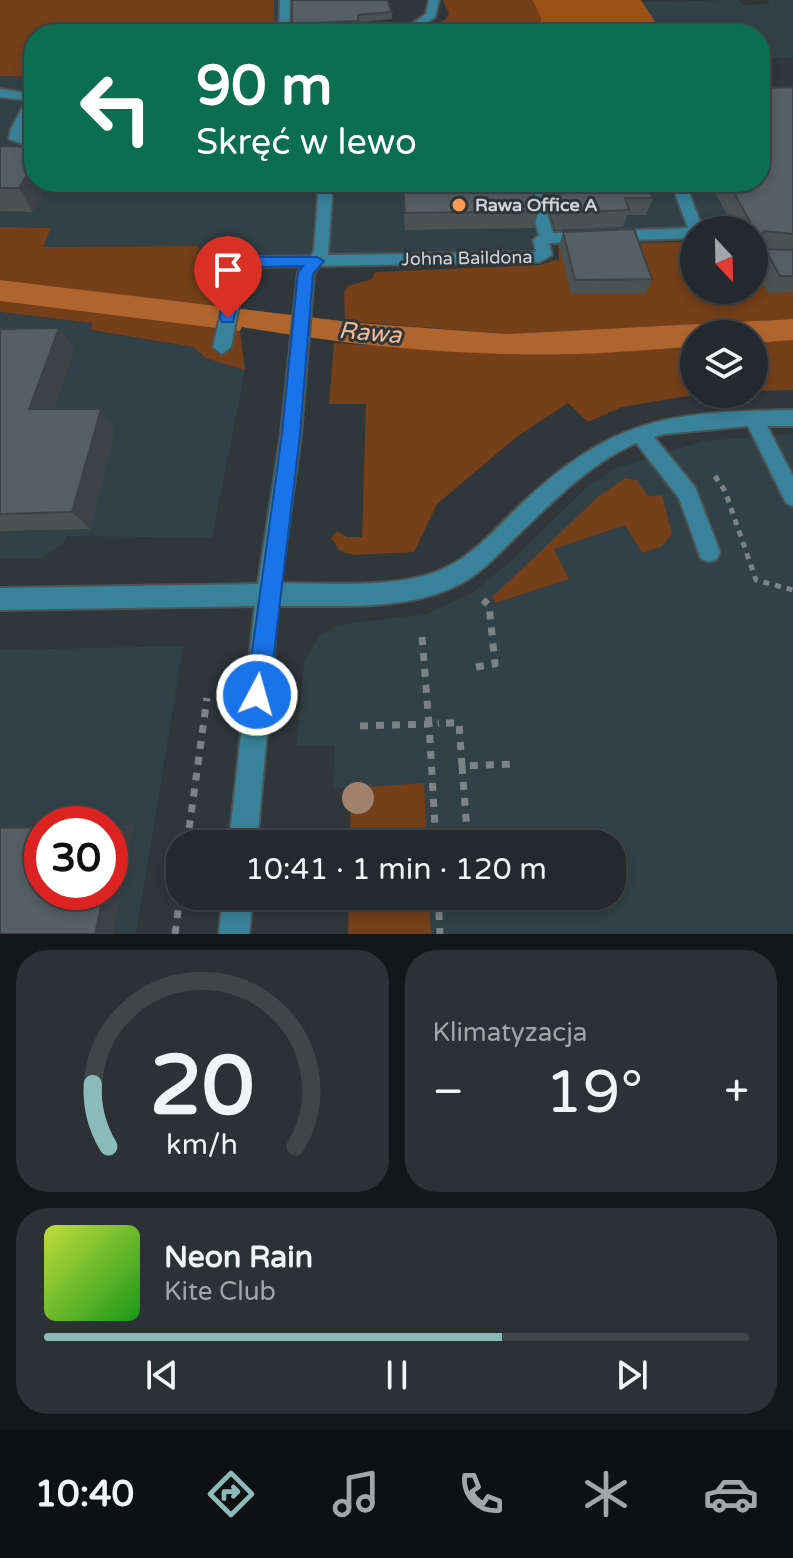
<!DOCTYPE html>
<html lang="pl">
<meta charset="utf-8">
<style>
body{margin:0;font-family:"Varela Round",sans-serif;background:#2b3134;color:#f1f3f6;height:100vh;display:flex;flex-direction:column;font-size:30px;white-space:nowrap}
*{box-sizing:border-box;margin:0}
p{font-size:26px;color:#a3a6a9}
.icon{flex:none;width:44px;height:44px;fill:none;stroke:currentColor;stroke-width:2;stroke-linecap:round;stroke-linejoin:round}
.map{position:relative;height:934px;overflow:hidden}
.sheet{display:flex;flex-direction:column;gap:16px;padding:16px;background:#131718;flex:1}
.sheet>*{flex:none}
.top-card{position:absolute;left:24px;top:24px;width:746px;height:168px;border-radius:32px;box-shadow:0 4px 12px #0003,0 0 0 2px #404548;background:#0b6e4f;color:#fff;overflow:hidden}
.needle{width:52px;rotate:158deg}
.fabs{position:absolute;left:680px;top:216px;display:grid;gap:16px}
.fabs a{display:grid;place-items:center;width:88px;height:88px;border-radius:50%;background:#23292c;box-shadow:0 4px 12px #0003,0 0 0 2px #404548;font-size:40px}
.speed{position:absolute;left:24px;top:806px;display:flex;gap:16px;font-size:40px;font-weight:700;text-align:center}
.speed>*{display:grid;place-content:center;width:104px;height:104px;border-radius:50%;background:#23292c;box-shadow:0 4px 12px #0003,0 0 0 2px #404548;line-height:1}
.speed .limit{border:12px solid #d22;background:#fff;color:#111}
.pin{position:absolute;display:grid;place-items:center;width:68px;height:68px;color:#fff;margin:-82px -34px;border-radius:50% 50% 50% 0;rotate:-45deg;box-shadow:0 0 8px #0007}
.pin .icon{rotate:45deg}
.me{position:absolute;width:88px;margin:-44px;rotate:6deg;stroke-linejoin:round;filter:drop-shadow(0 0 6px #0008)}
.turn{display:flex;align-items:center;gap:28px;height:168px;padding:0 40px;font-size:36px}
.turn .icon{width:104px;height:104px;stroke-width:2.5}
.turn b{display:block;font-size:56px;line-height:68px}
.big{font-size:60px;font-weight:600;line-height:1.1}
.sheet .card{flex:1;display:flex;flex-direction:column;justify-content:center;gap:12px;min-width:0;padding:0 28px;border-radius:32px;background:#2b3134}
.sheet .dial{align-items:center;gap:0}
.dial svg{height:208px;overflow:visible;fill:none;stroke:#404548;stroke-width:7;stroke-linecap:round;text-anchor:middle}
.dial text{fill:#f1f3f6;stroke:none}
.song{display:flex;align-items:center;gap:24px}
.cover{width:96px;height:96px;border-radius:12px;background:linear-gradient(135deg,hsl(70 70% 55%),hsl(120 70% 35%))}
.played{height:8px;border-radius:4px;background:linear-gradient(90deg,#8bbbb9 65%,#404548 65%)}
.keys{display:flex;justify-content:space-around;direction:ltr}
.heat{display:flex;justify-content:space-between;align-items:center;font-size:44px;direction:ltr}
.sheet .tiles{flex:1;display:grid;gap:16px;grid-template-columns:1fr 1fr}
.card:last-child{grid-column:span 2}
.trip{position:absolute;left:166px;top:830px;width:460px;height:80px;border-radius:32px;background:#23292c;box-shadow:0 4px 12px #0003,0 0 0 2px #404548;font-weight:600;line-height:80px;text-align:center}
.tab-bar{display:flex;height:128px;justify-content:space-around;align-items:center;background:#0e1012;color:#a3a6a9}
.tab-bar .icon{width:56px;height:56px}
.tab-bar .current{color:#8bbbb9}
.tab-bar b{font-size:36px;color:#f1f3f6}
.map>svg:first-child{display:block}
.built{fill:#314147;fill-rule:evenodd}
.green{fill:#743f19}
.forest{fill:#9c5216}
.water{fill:#b1652e}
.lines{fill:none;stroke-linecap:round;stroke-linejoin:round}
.minor-casing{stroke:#4c5456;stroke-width:4}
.path-far1{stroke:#7c8386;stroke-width:5;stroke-dasharray:6 6;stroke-linecap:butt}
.path{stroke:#7c8386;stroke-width:7;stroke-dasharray:8 8;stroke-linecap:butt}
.minor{fill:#388399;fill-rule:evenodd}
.tree{fill:#9f816c}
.wall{fill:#4a5254}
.shaded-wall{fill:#3c4245}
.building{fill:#565f62;stroke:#3c4245;stroke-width:2}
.route{fill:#1a73e8;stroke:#114b97;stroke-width:2}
.poi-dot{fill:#fe9c57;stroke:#2f373a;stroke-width:3}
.labels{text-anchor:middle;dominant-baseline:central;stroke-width:6;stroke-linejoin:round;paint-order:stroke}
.far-poi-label{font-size:18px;font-weight:bold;fill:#d1d6d8;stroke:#2f373a;text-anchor:start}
.far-street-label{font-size:18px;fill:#d1d6d8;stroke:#2f373a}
.water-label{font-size:24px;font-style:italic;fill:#f7b991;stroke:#2f373a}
</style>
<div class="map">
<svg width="793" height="934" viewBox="0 0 793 934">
<rect width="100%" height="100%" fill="#2f373a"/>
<path class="built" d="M 274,0 L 368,0 L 374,34 L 274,34 Z
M 738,0 L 743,5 L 770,4 L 767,0 L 793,0 L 793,58 L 760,58 L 760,34 L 663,34 L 642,2 Z
M 0,76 L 34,77 L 34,182 L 760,182 L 793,96 L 754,230 L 721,228 L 530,235 L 532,251 L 197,259 L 198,246 L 42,247 L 50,228 L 0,227 Z
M 0,312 L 93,323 L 92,331 L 194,347 L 205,358 L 245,370 L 212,538 L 66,536 L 64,542 L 43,558 L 0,558 Z
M 793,434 L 793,934 L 348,934 L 349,896 L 612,896 L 612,844 L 350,844 L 351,788 L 333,788 L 335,745 L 297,746 L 304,661 L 319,637 L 336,625 L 427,614 L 472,593 L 503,568 L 589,485 L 616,468 L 704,441 Z
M 183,646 L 136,934 L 0,934 L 0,650 ZM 42,824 L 110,824 L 110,892 L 42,892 Z"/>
<path class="green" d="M 0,0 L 274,0 L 274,34 L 34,34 L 34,77 L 0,76 Z
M 443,0 L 532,0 L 541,18 L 540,34 L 424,34 L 447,18 L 449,13 Z
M 0,227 L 51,228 L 43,247 L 199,246 L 197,259 L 225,258 L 226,274 L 216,307 L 0,280 Z
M 679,242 L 694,243 L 694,290 L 754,290 L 754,265 L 793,268 L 793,319 L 507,334 L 345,321 L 344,293 L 348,286 L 372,279 L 375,272 L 540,265 L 559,259 L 558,245 Z
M 0,301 L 240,331 L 245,370 L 205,358 L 194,347 L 91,330 L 93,323 L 0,312 Z
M 793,340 L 793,390 L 754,391 L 754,343 Z
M 334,343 L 476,352 L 578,354 L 694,347 L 694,394 L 699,394 L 622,407 L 588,422 L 568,403 L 519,435 L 437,504 L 414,552 L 354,555 L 340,551 L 331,538 L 337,531 L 347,537 L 362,537 L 366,404 L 329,404 Z
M 625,478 L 636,480 L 649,496 L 662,495 L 672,534 L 661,547 L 642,553 L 625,525 L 554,549 L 569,579 L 495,603 L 492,597 L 599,496 Z
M 424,783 L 427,844 L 350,844 L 351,788 Z
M 349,896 L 429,896 L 431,934 L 348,934 Z"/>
<path class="forest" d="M 532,0 L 641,0 L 663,34 L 540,34 L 541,18 Z"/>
<path class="water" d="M 0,280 L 358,323 L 507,334 L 793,319 L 793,340 L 754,343 L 754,334 L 694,334 L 694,347 C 655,349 616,353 578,354 C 466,357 352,346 242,327 L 240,331 L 0,301 Z"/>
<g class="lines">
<defs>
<path id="minor" d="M 280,0 L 290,0 L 289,34 L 279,34 Z
M 429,0 L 439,0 L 435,17 L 410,34 L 398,34 L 426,14 Z
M 0,89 L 34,94 C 34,113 24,120 23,137 L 34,140 L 34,148 L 9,139 L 11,129 L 26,100 L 0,97 Z
M 319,182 L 333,182 L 328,255 L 536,252 L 533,240 L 539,235 L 524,182 L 538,182 L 553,233 L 688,228 L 671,182 L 685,182 L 703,230 L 694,230 L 694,238 L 549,243 L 552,255 L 539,262 L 319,266 L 314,273 L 301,434 L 281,583 C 329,583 399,589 443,569 C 477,554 503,520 531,495 C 620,415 678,412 793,410 L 793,426 L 767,426 L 793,476 L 793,506 L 786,503 L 748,426 L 664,434 L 654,437 L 695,487 L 720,552 L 717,559 L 709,562 L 701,559 L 679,498 L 636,443 C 591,463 555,499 520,533 C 501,551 483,572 460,584 C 406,612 337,605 278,606 L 257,844 L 229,844 L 255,606 L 0,610 L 0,588 L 258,584 L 281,434 L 298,272 L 302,266 L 255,267 L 244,278 L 231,347 L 222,354 L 213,347 L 230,272 L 251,257 L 311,256 L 314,251 Z
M 754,251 L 793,254 L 793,264 L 755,263 Z
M 223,896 L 253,896 L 249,934 L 219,934 Z"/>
</defs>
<use href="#minor" class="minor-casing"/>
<path class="path-far1" d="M 715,476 L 725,491 L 756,580 L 793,590"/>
<path class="path" d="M 422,637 L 429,724 L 439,723
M 476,667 L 495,664 L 489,605 L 483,600
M 446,723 L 459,723 L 462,766 L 513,764
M 360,726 L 429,724 L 436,844
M 462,766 L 468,844
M 187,844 L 207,698
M 438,896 L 440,934
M 175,934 L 180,896"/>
<use href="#minor" class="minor"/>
</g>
<circle class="tree" cx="358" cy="798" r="16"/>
<path class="wall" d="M 292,0 L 392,12 L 392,19 L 358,22 L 359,28 L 293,31 Z
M 793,87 L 793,292 L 768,293 L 754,266 L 765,249 L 761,249 L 754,259 L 754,230 L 735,230 L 710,182 L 760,182 Z
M 0,146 L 33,212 L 0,211 Z
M 402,182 L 530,182 L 538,211 L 534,228 L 405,230 Z
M 541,182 L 646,182 L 653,198 L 646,215 L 627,215 L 623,227 L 555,230 Z
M 563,232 L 652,279 L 646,293 L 571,293 L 559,246 Z
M 59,328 L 74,349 L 54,409 L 101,409 L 115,429 L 90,529 L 0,531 L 0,329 Z"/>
<path class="shaded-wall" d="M 34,163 L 34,182 L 50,182 L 33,212 L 19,188 Z
M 59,328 L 74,349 L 47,429 L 29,409 Z
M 101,409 L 115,429 L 90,529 L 72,512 Z
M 134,824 L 113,934 L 95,934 L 104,892 L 110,892 L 110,862 L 118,825 Z"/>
<path class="building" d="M 292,0 L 387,0 L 392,12 L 358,15 L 358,21 L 292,24 Z
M 793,87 L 793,234 L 765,231 L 762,234 L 763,245 L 728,182 L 760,182 L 760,88 Z
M 0,146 L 34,147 L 34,163 L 19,188 L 0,188 Z
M 403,182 L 530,182 L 538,211 L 405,213 Z
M 550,182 L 646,182 L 653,198 L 625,198 L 629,210 L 560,213 Z
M 634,229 L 652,279 L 575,280 L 563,232 Z
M 765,249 L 793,250 L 793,276 L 780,276 Z
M 59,328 L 29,409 L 101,409 L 72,512 L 0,514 L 0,329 Z
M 118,825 L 110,862 L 110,826 Z
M 42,827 L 42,892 L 104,892 L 95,934 L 0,934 L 0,828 Z"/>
<path class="route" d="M 251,257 L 317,257 L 324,261 L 313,274 L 300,434 L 269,695 L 265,703 L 257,707 L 249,703 L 246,695 L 282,434 L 298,272 L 303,266 L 255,267 L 243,278 L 233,322 L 222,322 L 220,318 L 229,276 Z"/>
<circle class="poi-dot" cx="459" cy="205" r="8"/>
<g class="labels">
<g class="far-poi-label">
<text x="475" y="205">Rawa Office A</text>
</g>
<g class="far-street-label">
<text transform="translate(467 258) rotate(-1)">Johna Baildona</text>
</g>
<g class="water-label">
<text transform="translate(370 333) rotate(5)">Rawa</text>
</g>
</g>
</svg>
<div class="fabs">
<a><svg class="needle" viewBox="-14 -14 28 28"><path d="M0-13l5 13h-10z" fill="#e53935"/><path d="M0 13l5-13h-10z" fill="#a3a6a9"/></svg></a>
<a><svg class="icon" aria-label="layers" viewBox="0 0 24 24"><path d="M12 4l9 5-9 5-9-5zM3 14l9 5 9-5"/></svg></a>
</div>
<div class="speed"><div class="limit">30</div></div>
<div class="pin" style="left:228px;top:318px;background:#d93025"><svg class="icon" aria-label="arrive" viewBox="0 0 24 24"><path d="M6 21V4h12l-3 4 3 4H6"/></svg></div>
<svg class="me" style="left:257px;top:695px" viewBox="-20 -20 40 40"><circle r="17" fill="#1a73e8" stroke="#fff" stroke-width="3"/><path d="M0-11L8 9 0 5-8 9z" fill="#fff"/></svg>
<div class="trip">10:41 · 1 min · 120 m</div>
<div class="top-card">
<div class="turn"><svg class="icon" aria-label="left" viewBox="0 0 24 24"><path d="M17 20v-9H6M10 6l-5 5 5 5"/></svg><div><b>90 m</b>Skręć w lewo</div></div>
</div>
</div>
<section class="sheet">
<div class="tiles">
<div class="card dial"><svg viewBox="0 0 100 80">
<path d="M14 69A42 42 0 1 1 86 69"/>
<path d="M14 69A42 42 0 0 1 8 45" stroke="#8bbbb9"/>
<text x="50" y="56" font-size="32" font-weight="700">20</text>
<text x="50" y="72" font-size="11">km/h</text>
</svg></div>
<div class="card"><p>Klimatyzacja</p>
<div class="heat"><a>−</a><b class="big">19°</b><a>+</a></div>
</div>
<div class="card">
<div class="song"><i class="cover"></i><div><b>Neon Rain</b><p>Kite Club</p></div></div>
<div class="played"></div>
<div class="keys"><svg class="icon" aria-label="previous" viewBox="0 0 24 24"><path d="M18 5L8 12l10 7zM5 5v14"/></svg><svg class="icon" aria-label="pause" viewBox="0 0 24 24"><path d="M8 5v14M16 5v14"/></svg><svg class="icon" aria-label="next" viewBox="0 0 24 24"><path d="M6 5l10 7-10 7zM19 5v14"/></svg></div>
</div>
</div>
</section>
<nav class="tab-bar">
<b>10:40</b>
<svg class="icon current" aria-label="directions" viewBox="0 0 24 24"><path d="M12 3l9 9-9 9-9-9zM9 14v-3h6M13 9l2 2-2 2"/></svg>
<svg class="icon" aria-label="music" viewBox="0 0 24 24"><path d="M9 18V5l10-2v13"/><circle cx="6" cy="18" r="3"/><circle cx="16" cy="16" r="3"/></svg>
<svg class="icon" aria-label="phone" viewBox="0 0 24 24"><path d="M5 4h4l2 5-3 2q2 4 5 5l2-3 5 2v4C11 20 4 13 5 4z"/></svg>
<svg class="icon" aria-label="climate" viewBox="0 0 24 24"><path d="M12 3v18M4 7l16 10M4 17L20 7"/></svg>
<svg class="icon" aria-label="car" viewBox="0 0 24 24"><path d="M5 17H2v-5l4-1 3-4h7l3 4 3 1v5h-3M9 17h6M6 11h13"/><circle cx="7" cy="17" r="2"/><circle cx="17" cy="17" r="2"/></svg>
</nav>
